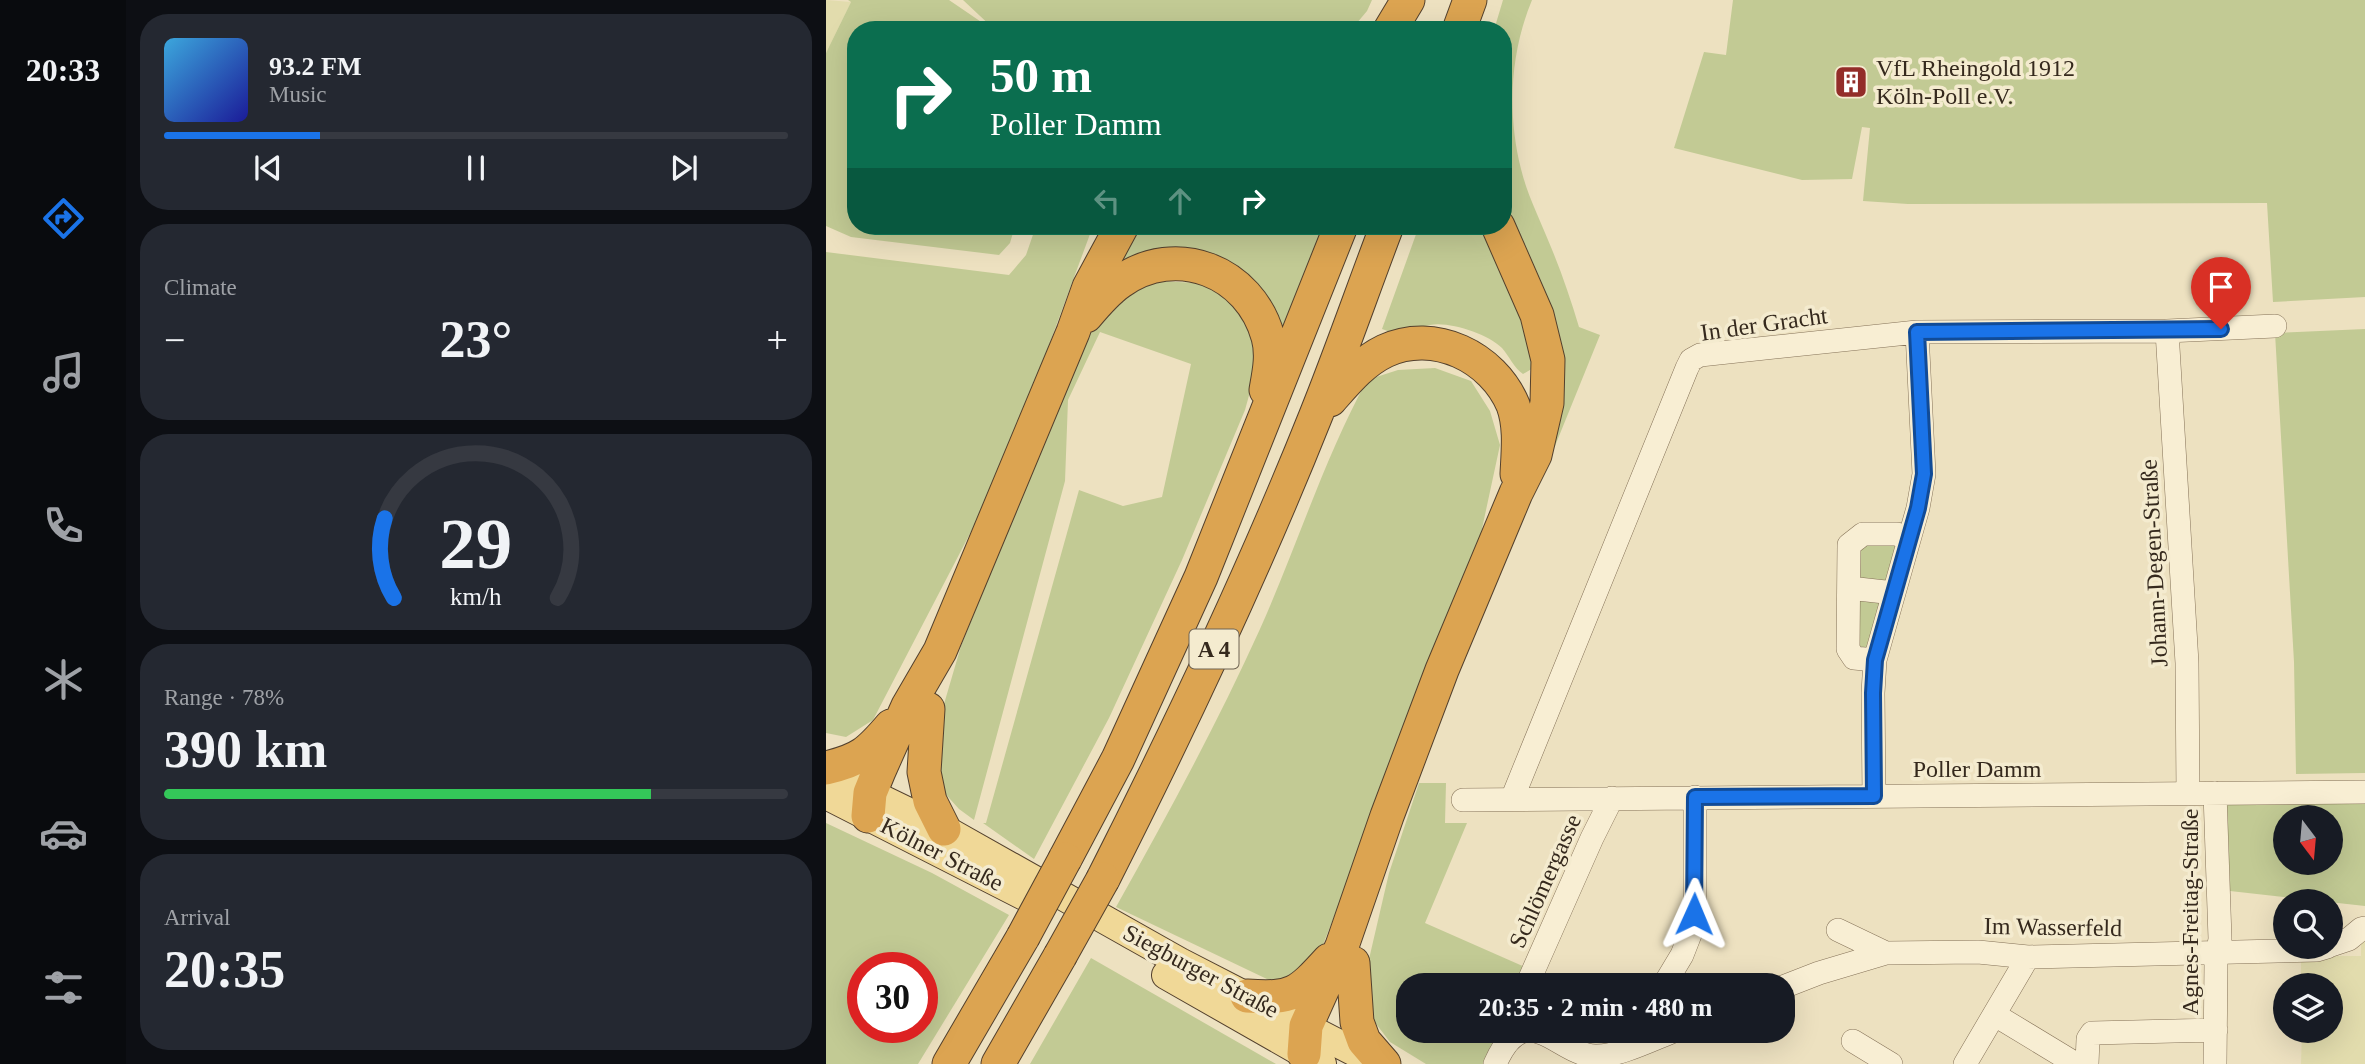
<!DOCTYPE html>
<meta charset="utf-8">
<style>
body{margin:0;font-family:"Times New Roman",serif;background:#242831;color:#f1f3f6;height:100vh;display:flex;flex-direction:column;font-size:26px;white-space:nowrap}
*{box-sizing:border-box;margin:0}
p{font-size:23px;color:#9ea1a6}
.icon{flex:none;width:38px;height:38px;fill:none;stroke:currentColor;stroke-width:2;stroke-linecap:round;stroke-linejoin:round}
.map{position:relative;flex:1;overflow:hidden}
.drawer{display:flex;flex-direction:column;gap:14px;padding:14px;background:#0d0f14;width:700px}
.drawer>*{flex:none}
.banner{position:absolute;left:21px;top:21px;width:665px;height:214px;border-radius:28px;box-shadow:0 7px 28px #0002;background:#0b6e4f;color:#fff;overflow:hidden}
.needle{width:46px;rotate:164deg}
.fabs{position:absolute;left:1447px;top:805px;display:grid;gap:14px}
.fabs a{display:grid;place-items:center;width:70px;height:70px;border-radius:50%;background:#171b24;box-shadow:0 7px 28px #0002;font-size:35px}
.speed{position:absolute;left:21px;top:952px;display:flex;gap:14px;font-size:35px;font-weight:700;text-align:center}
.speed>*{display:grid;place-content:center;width:91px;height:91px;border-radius:50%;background:#171b24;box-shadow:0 7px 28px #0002;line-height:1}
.speed .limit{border:10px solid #d22;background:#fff;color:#111}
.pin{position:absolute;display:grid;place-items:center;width:60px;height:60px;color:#fff;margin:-72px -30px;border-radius:50% 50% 50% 0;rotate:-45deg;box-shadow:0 0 7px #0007}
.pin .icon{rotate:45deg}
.me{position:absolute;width:77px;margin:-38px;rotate:1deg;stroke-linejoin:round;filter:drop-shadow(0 0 5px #0008)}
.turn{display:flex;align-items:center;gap:24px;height:147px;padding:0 28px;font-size:32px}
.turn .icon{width:91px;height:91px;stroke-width:2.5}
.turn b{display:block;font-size:49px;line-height:60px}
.lanes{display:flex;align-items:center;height:66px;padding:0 28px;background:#0003;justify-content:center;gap:35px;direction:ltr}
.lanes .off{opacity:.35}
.big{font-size:52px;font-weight:600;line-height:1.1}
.drawer .tile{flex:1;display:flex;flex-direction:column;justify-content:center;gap:10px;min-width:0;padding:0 24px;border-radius:28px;background:#242831}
.drawer .dial{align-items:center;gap:0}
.dial svg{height:182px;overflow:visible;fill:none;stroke:#363941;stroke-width:7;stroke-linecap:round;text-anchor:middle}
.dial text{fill:#f1f3f6;stroke:none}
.song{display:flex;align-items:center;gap:21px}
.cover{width:84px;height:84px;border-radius:10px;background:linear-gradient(135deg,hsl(200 70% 55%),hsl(240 70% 35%))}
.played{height:7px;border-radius:4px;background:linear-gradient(90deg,#1a73e8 25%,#363941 25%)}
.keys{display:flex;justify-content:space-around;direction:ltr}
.heat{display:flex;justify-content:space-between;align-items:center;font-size:38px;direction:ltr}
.charge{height:10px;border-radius:5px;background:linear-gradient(90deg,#34c759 78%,#363941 0)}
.trip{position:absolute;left:570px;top:973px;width:399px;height:70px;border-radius:28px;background:#171b24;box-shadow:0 7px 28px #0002;font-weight:600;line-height:70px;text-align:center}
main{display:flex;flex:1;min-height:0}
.tab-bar{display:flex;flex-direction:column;width:126px;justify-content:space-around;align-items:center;background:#090b0e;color:#9ea1a6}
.tab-bar .icon{width:49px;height:49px}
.tab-bar .current{color:#1a73e8}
.tab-bar b{font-size:32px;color:#f1f3f6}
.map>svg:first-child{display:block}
.farmland{fill:#e2dcad}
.green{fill:#c2ca94;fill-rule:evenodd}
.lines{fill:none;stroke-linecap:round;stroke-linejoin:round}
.minor-casing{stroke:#857258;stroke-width:24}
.major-casing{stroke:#53402d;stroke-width:30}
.highway-casing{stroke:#53402d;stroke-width:35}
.minor{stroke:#f8eed3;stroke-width:23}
.major{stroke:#f0d897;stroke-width:28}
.highway{stroke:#dca451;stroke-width:33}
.highway-bridge-casing{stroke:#53402d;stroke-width:35;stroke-linecap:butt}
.highway-bridge{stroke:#dca451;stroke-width:33}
.route-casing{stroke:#114b97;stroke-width:18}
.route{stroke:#1a73e8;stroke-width:12}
.labels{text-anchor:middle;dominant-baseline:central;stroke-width:7;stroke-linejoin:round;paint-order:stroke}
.shield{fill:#f4ebcf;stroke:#6e6352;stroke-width:2}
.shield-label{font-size:23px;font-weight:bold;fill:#35291d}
.poi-label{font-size:24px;fill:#35291d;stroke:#f4ebcf;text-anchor:start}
.street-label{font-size:24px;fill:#35291d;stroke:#f4ebcf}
</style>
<main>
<nav class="tab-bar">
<b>20:33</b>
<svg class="icon current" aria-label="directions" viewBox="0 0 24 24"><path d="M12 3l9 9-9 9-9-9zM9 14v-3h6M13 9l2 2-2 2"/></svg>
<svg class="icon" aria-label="music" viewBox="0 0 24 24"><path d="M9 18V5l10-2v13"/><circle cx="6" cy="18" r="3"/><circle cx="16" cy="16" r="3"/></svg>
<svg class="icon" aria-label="phone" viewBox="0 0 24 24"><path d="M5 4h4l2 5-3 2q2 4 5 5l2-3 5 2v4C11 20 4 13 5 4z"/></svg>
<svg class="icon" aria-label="climate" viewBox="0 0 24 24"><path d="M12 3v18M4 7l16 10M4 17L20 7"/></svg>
<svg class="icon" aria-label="car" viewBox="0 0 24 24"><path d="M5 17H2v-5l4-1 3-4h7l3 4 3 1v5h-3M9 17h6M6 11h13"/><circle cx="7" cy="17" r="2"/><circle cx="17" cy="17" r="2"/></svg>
<svg class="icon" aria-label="filters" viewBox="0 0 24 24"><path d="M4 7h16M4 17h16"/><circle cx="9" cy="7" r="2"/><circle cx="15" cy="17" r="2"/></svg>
</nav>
<section class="drawer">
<div class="tile">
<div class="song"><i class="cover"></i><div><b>93.2 FM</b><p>Music</p></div></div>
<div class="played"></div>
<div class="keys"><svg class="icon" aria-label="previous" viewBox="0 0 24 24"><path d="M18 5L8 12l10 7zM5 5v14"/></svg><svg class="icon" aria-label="pause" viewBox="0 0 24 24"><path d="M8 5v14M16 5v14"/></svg><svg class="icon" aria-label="next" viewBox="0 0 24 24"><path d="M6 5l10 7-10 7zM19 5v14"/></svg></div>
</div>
<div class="tile"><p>Climate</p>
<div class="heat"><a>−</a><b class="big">23°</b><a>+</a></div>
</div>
<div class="tile dial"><svg viewBox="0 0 100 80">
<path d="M14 69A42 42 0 1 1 86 69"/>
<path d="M14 69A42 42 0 0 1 10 34" stroke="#1a73e8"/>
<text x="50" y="56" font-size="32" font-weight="700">29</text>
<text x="50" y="72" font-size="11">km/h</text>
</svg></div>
<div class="tile"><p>Range · 78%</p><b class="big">390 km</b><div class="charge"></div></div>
<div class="tile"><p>Arrival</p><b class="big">20:35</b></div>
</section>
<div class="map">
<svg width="1539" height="1064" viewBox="0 0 1539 1064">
<rect width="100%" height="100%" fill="#ede1c0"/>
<path class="farmland" d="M 0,0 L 25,2 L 0,53 Z
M 1535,933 L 1539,933 L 1539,1064 L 1475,1064 L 1476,1031 L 1505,1031 L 1505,985 L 1475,985 L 1475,956 L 1535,956 Z"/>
<path class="green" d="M 22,0 L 123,0 L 167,30 L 30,30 L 30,226 L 189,226 L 184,243 L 173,255 L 25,237 L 0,226 L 0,53 L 25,2 Z
M 137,0 L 546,0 L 541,11 L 525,30 L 169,30 Z
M 677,0 L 706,0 C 684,53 681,113 695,169 C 701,194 713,217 722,240 C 734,268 744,297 753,327 L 774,335 L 729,446 L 725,437 L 683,224 L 677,209 L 677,30 L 668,30 Z
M 907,0 L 1539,0 L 1539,297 L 1447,302 L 1441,203 L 1082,204 L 1037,201 L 1044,128 L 1036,127 L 1026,179 L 976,180 L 848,148 L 878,52 L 900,55 Z
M 210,226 L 267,226 L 176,472 L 47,720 L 20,737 L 0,733 L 0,252 L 183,275 L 200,255 Z
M 309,226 L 501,226 L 459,335 L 401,266 L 293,276 L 292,250 Z
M 593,226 L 661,226 L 704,327 L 709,367 L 697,374 C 687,367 684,357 676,348 C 662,334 623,321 604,325 C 581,329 581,339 556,329 Z
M 331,281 L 372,283 L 404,297 L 428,338 L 430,370 L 419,410 L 356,560 L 283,718 L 208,859 L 157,823 L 160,823 L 253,490 L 297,506 L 336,497 L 365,364 L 274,332 L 242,400 L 239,481 L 148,820 L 133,809 L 115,789 L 113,731 L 118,704 L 135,646 L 254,352 L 270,322 L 300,295 Z
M 1539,329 L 1539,773 L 1470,774 L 1468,662 L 1449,333 Z
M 609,368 L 645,381 L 664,411 L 674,445 L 651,552 L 493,955 L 457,979 L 443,980 L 290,907 C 341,816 391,724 434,629 C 471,546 498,459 541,380 L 572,370 Z
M 1032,544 L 1071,544 L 1064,582 L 1032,581 Z
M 1032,598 L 1055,599 L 1049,643 L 1033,653 Z
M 593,783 L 620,783 L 619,823 L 641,823 L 599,923 L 701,968 L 693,985 L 583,985 L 583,1031 L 673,1031 L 658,1064 L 600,1064 L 564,1042 L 544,1016 L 537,985 L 563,873 Z
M 1539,798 L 1539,906 L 1404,891 L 1401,806 L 1404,803 ZM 1460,817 L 1505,817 L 1505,863 L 1460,863 Z
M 0,823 L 106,873 L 183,915 L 92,1064 L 0,1064 ZM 37,968 L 96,968 L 96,1027 L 37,1027 Z
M 265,958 L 450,1064 L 204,1064 Z"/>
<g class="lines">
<defs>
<path id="minor" d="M 1341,331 L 1361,663 L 1362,794
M 1023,588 L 1068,593
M 1049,660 L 1028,658 L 1022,649 L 1023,545 L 1037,534 L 1071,534 L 1082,540
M 1048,796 L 1047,693 L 1049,660 L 1092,508 L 1098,474 L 1091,332
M 686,799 L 861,368 L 865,360 L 874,355 L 1091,332 L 1341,331 L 1449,326
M 637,800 L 1539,792
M 1012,930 L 1060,953
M 1505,945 L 1523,939 L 1535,929 L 1539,928
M 701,985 L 766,838 L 786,798
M 838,985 L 856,955 L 865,932 L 869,902 L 869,797
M 957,987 L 993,973 L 1060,953 L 1152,952 L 1202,957 L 1491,950 L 1501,947
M 1169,1015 L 1250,1064
M 1027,1041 L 1065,1064
M 669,1064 C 700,994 732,1055 769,1056 C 791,1057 827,1039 848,1031
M 1139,1064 L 1202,957
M 1261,1064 L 1262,1039 L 1266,1033 L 1390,1030
M 1389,1064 L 1390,962 L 1394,939 L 1389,793"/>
<path id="major" d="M 0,772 L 118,829 L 354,962 L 552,1064
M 0,795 L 198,896
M 340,975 L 496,1064"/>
<path id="highway" d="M 564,30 L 582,0
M 633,30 L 644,0
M 260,316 C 270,304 281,291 294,282 C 350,242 424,271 442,337 C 447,355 443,373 440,390
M 504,400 C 520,382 536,362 559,351 C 608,328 667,357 687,405 C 695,427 692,452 691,474
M 102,709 L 98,772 L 104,801 L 118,829
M 0,768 C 34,760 42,753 65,726
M 42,816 L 44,793 L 53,771 L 82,706 L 114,651 L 247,332 L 263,287 L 296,226
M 239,859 L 292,759 L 375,577 L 515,226
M 277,879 C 354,727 427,573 490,415 C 515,353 537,289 561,226
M 527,963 L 531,1022 L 538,1041 L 558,1064
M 421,996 C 467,999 472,994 503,960
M 478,1054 L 480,1026 L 516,946 L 561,816 L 616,670 L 690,493 L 709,455 L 721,403 L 722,360 L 711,315 L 672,226
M 123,1064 L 197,937
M 172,1064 L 234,956"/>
</defs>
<use href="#minor" class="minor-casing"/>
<use href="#major" class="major-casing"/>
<use href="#highway" class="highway-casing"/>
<use href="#minor" class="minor"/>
<use href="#major" class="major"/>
<use href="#highway" class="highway"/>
<defs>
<path id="highway-bridge" d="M 197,937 L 239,859
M 234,956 L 277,879"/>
</defs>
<use href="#highway-bridge" class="highway-bridge-casing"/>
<use href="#highway-bridge" class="highway-bridge"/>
</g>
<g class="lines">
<defs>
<path id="route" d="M 868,914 L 869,797 L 1048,796 L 1047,693 L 1049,660 L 1092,508 L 1098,474 L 1091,332 L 1395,329"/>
</defs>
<use href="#route" class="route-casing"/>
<use href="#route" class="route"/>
</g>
<defs>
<symbol id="building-square" viewBox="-11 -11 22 22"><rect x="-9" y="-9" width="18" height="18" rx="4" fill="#932d29" stroke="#f4ebcf"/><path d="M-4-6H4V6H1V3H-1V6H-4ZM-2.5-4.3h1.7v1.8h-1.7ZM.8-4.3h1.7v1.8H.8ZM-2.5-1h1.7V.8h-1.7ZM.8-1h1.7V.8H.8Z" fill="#fff"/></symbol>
</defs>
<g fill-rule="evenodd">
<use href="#building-square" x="1006" y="63" width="38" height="38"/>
</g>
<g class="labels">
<rect class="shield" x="363.5" y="629.5" width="49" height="39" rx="5"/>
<g class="shield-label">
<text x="388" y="649">A 4</text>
</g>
<g class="poi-label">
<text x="1050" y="68">VfL Rheingold 1912<tspan x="1050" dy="28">Köln-Poll e.V.</tspan></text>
</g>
<g class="street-label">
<text transform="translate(938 324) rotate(-8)">In der Gracht</text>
<text transform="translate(1328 563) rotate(-93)">Johann-Degen-Straße</text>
<text x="1151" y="769">Poller Damm</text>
<text transform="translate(116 854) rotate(27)">Kölner Straße</text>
<text transform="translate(719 881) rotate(-66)">Schlömergasse</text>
<text transform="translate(1364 912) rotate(-90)">Agnes-Freitag-Straße</text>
<text transform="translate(1227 927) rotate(1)">Im Wasserfeld</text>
<text transform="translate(375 971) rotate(28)">Siegburger Straße</text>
</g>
</g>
</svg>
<div class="fabs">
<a><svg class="needle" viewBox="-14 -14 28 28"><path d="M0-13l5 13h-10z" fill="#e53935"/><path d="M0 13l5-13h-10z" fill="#9ea1a6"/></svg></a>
<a><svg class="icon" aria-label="search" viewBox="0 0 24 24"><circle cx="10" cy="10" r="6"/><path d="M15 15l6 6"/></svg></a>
<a><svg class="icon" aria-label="layers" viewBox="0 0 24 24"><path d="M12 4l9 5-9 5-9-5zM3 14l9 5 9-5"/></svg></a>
</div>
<div class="speed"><div class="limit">30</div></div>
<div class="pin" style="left:1395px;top:329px;background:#d93025"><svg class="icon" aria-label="arrive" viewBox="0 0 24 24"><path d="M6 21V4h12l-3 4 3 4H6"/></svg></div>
<svg class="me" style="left:868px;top:914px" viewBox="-20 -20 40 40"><path d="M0-17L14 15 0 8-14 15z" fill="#1a73e8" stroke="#fff" stroke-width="4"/></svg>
<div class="trip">20:35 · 2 min · 480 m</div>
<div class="banner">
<div class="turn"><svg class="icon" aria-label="right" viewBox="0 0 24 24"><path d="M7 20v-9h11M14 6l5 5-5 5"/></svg><div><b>50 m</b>Poller Damm</div></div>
<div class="lanes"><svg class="icon off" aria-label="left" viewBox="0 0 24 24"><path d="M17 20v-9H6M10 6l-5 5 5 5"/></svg><svg class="icon off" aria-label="ahead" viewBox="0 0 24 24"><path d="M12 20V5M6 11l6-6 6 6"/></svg><svg class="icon" aria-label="right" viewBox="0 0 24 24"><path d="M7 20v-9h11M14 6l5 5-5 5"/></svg></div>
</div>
</div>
</main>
